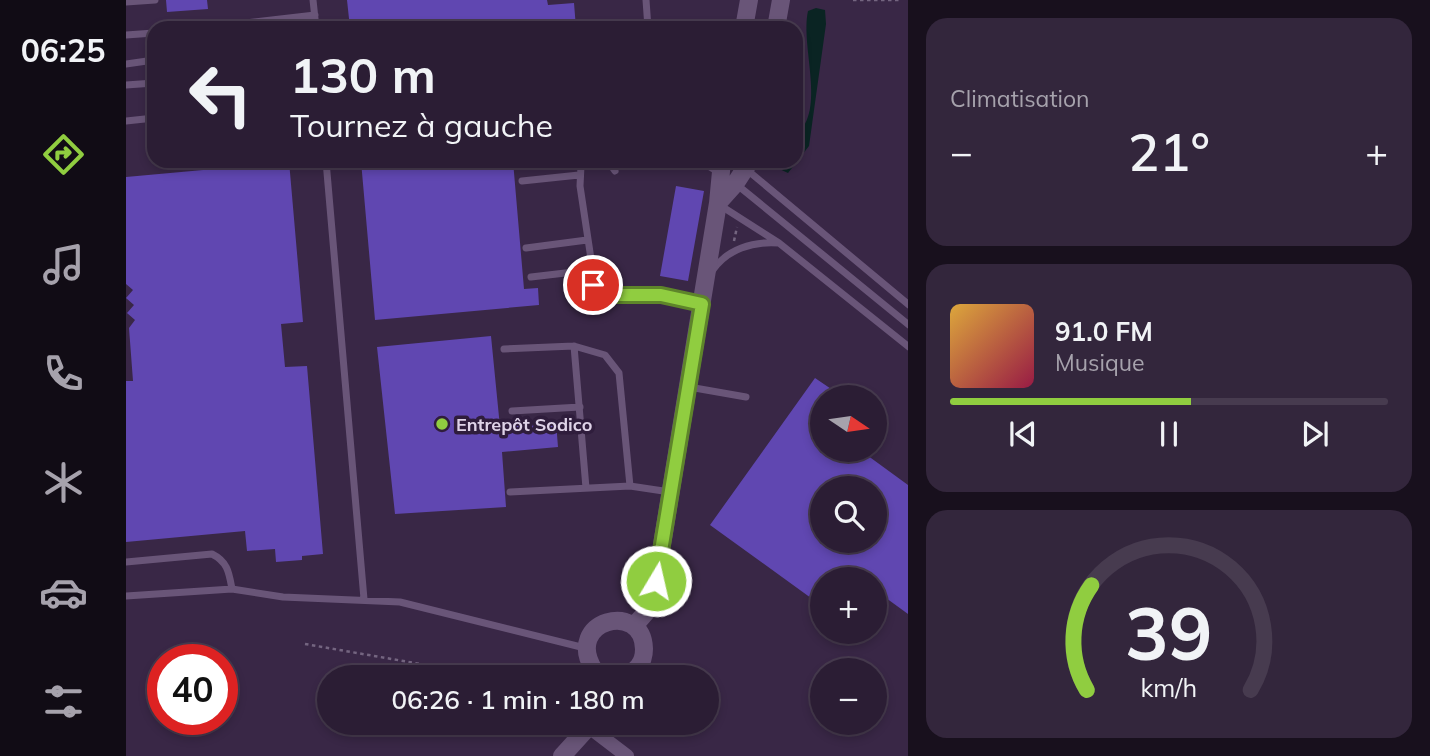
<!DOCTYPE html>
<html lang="fr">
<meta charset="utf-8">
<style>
body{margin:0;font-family:Mulish,sans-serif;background:#33263c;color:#f1f3f6;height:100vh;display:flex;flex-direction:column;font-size:26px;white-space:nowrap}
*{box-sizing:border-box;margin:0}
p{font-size:23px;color:#a6a2ac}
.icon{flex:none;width:38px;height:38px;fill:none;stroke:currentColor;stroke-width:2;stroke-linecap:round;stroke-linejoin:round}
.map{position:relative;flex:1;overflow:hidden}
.side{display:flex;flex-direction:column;gap:18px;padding:18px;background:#18101d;width:522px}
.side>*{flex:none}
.guide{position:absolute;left:21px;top:21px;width:656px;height:147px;border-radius:21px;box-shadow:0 4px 10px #0003,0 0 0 2px #473b4f;background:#2b1d34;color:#f1f3f6;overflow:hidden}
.needle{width:46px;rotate:103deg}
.buttons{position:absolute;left:684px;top:385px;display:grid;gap:14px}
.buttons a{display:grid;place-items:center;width:77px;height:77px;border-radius:50%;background:#2b1d34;box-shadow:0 4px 10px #0003,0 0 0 2px #473b4f;font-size:35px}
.speed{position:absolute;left:21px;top:644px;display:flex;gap:14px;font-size:35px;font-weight:700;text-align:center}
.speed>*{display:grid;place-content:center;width:91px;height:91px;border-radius:50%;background:#2b1d34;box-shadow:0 4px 10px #0003,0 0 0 2px #473b4f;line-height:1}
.speed .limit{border:10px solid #d22;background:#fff;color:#111}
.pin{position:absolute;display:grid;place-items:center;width:60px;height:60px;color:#fff;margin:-30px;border:4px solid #fff;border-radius:50%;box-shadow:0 2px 7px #0007}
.me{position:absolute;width:77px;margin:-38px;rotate:9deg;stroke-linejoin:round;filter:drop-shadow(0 0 5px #0008)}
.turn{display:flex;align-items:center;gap:24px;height:147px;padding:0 28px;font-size:32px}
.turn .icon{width:91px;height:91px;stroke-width:2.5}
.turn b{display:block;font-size:49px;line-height:60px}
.big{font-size:52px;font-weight:600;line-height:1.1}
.side .widget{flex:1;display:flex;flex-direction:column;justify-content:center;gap:10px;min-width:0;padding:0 24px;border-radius:21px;background:#33263c}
.side .dial{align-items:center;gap:0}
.dial svg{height:182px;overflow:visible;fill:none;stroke:#473b4f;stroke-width:7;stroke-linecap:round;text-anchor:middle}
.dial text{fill:#f1f3f6;stroke:none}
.song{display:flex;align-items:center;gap:21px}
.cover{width:84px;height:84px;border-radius:10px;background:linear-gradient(135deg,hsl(40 70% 55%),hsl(340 70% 35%))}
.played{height:7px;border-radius:4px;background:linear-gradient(90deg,#90cd40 55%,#473b4f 55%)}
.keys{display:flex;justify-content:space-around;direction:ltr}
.heat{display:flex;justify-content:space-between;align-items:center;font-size:38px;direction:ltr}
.trip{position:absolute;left:191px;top:665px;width:402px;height:70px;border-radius:35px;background:#2b1d34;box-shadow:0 4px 10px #0003,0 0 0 2px #473b4f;font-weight:600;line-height:70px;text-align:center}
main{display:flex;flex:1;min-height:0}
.menu{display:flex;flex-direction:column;width:126px;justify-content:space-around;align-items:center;background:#110c15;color:#a6a2ac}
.menu .icon{width:49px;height:49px}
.menu .current{color:#90cd40}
.menu b{font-size:32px;color:#f1f3f6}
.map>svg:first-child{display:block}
.water{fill:#0a2423}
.building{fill:#6047b1;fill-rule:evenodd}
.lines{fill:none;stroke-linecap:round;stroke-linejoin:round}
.path{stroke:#746580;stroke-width:2.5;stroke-dasharray:3.5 3.5;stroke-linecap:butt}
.service{stroke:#695578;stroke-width:7}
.minor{stroke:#695578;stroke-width:14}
.tertiary{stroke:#695578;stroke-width:18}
.route-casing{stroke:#5e852a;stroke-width:18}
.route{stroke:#90cd40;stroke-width:12}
.poi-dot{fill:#90cd40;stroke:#2f1d3c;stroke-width:2.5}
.labels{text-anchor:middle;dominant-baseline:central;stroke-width:7;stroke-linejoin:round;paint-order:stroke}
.poi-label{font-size:18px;font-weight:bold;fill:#dfd3e8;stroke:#2f1d3c;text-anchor:start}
</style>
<main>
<nav class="menu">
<b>06:25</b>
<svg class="icon current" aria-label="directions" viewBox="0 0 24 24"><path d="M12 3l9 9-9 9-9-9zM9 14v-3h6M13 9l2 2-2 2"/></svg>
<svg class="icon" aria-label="music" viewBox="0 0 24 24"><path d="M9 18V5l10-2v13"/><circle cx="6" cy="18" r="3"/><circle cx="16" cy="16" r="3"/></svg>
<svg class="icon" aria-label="phone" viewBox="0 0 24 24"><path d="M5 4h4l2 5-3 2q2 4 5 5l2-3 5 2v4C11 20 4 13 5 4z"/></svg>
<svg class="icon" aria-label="climate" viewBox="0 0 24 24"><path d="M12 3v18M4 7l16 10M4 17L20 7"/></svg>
<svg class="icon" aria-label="car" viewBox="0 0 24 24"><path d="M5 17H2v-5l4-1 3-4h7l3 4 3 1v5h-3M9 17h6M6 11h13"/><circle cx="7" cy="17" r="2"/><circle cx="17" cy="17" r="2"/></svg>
<svg class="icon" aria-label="filters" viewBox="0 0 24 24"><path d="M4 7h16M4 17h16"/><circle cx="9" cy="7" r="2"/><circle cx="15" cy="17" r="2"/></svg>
</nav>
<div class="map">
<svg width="783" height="756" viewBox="0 0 783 756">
<rect width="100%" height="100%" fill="#392746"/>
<path class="water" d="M 690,8 L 699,10 L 700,24 L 683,146 L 662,173 L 647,166 L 648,161 L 670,161 L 670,135 C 701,110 674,47 682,11 Z"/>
<path class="building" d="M 40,0 L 81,0 L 82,9 L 41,12 Z
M 221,0 L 421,0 L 422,5 L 448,3 L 450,28 L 224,28 Z
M 88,161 L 163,161 L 177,322 L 155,324 L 159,367 L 181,366 L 197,554 L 176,556 L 176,560 L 150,562 L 149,549 L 121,551 L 119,531 L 0,542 L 0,381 L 7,381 L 3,328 L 9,320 L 1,313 L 8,305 L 0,298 L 7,290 L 0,284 L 0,177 L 88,169 Z
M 235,161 L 387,161 L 398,289 L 412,288 L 413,305 L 249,320 Z
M 550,186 L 578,191 L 562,281 L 534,276 Z
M 365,336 L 374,427 L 430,422 L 432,447 L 376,452 L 380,507 L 269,514 L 251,347 Z
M 689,378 L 717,397 L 696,397 L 696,450 L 734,450 L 782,485 L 782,614 L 749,590 L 749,579 L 696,579 L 696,606 L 584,525 ZM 696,488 L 749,488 L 749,541 L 696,541 Z"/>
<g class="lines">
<path class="path" d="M 727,0 L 776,0
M 608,241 L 611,227
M 179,644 L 306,666 L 340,677"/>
<path class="service" d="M 187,0 L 190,28
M 520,0 L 522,28
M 0,2 L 29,0
M 77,28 L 189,15
M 0,35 L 28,33
M 0,64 L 28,60
M 0,85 L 28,83
M 0,121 L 28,118
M 200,161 L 238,599
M 464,161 L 455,166 L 454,186 L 470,292 L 481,296 L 535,295 L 575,304
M 482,161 L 489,171
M 574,161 L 594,173
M 620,169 L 783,305
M 396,181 L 453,175
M 610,184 L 783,325
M 592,204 L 653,243
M 400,248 L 461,240
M 586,271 C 601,249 627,241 653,243 L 783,347
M 405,277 L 465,270
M 448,346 L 460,488
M 378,349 L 448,346 L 479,355 L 493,373 L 504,486
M 563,387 L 620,397
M 386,411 L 454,407
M 384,492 L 504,486 L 544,492
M 0,562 L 86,554 C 102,562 103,573 106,589
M 0,596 L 106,589 L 157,597 L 274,602 L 459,648"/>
<path class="minor" d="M 463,727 L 501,756"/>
<path class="tertiary" d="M 618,28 L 623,0
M 650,28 L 655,0
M 592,203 L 609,184 L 624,161
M 508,626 L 522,610 L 530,581 L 592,203 L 596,161
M 482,677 L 468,670 C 437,620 517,600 518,649 C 518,664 510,671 497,677
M 436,756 L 466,723"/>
</g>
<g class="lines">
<defs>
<path id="route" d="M 467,285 L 470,292 L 476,295 L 535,295 L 576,304 L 530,581"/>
</defs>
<use href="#route" class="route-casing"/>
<use href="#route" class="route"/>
</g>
<circle class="poi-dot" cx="316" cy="424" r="7"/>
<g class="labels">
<g class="poi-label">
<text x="330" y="424">Entrepôt Sodico</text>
</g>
</g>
</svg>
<div class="buttons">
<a><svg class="needle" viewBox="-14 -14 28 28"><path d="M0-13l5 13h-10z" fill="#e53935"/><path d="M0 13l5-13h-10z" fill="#a6a2ac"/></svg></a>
<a><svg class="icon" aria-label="search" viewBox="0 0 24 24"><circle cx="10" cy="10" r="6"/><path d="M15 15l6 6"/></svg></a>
<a>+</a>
<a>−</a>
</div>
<div class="speed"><div class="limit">40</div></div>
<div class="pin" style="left:467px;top:285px;background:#d93025"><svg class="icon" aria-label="arrive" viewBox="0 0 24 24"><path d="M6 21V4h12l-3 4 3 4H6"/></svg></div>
<svg class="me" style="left:530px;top:581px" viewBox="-20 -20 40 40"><circle r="17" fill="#90cd40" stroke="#fff" stroke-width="3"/><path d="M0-11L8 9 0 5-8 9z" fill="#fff"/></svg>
<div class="trip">06:26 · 1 min · 180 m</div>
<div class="guide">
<div class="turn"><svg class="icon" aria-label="left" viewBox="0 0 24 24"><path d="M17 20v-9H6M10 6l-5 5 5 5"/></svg><div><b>130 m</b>Tournez à gauche</div></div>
</div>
</div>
<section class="side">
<div class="widget"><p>Climatisation</p>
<div class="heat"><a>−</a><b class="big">21°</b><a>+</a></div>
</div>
<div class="widget">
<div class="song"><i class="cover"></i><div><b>91.0 FM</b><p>Musique</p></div></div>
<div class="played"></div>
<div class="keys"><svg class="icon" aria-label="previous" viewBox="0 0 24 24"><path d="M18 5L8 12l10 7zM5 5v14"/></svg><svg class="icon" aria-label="pause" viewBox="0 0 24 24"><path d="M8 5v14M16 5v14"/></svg><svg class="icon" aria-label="next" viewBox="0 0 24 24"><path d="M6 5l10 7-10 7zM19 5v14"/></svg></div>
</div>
<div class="widget dial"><svg viewBox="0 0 100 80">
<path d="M14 69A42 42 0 1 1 86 69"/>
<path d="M14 69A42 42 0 0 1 16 23" stroke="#90cd40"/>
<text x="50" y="56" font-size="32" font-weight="700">39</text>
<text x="50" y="72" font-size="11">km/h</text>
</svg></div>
</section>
</main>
